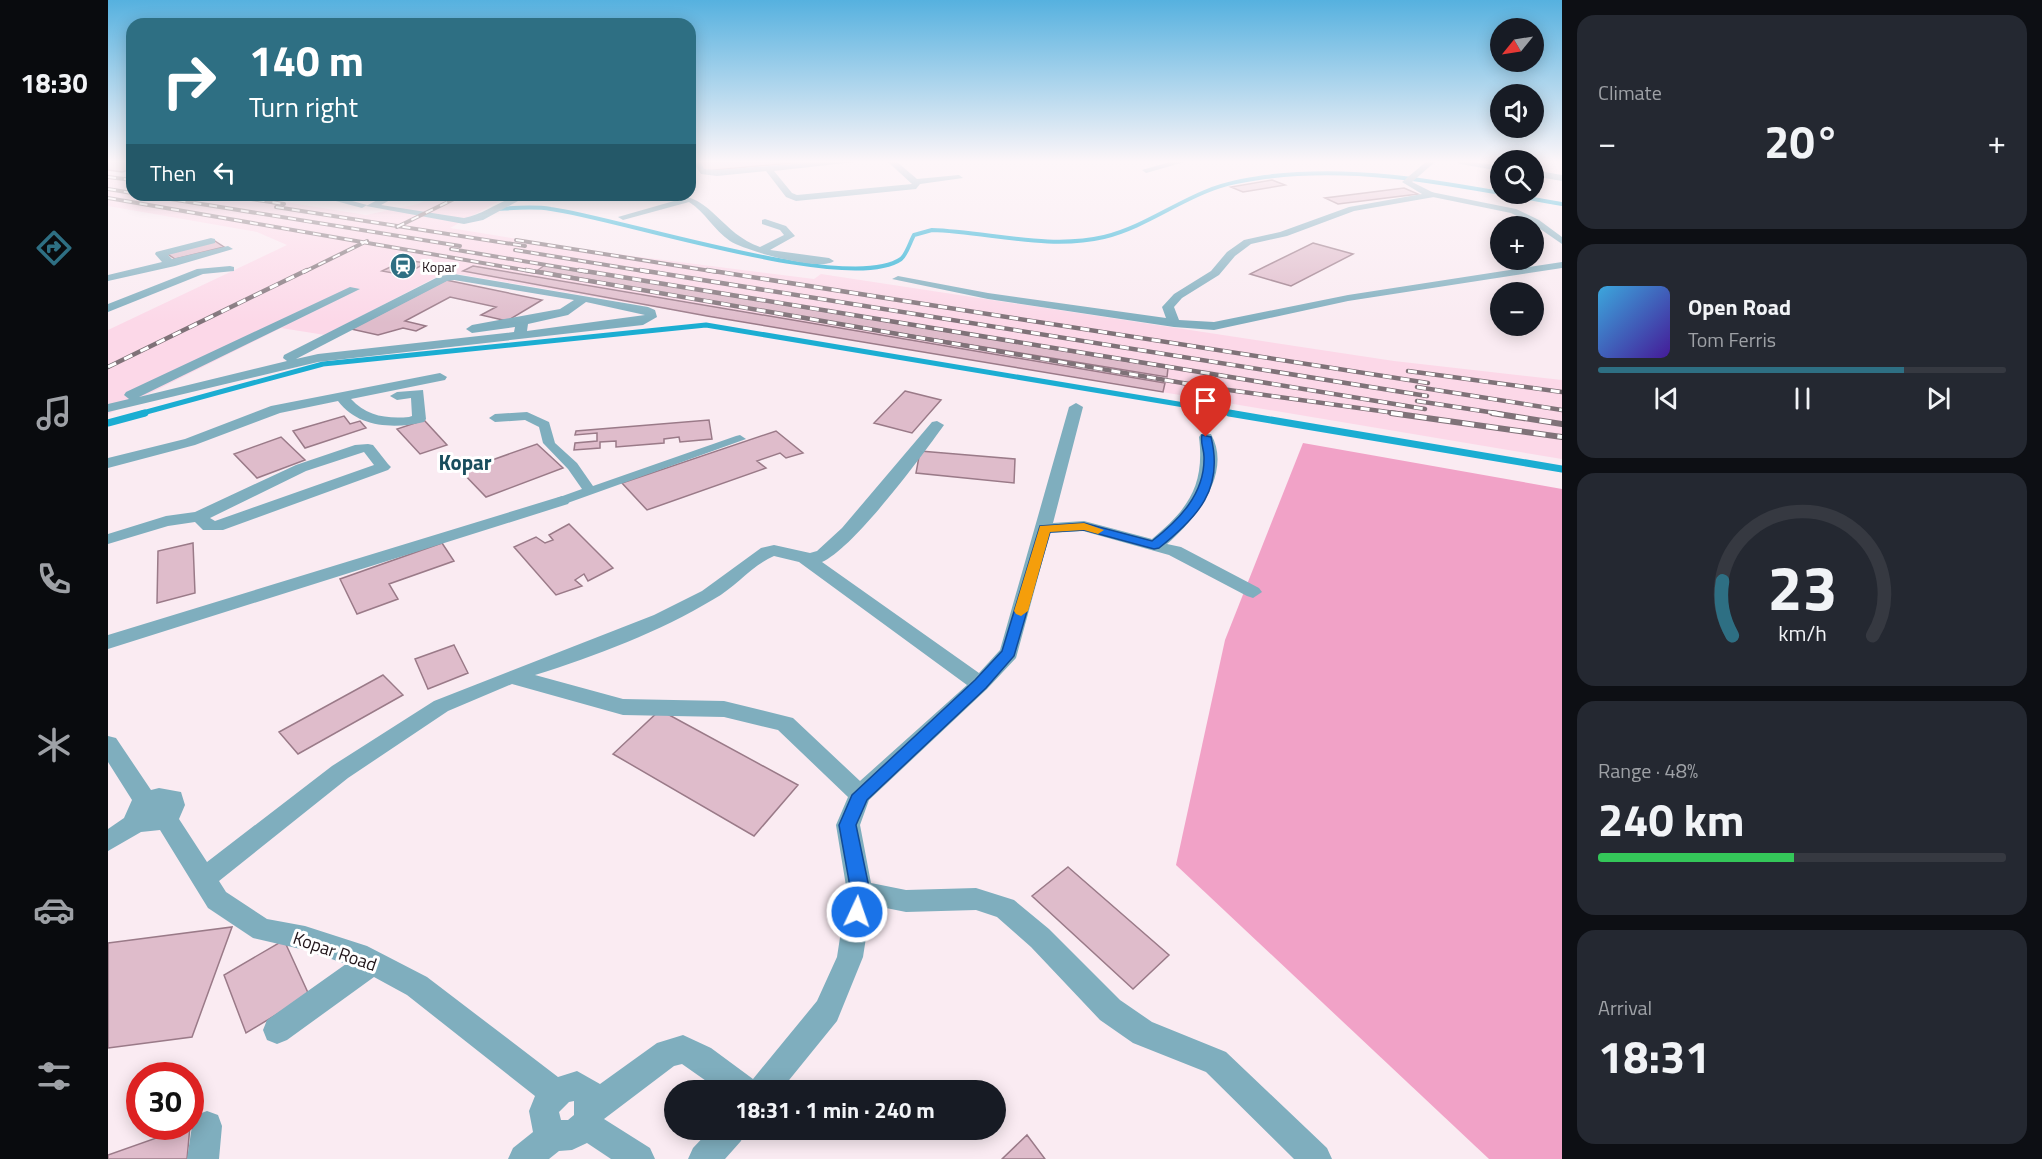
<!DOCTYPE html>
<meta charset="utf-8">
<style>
body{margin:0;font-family:"Titillium Web",sans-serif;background:#242831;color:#f1f3f6;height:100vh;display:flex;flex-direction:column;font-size:22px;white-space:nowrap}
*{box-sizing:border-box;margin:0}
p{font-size:20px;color:#9ea1a6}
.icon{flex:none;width:33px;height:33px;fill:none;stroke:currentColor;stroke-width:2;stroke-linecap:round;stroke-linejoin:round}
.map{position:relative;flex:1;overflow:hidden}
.details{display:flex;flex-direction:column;gap:15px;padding:15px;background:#0d0f14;width:480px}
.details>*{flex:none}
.top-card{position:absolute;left:18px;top:18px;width:570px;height:183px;border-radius:18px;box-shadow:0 3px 15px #0003;background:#2e6f83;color:#fff;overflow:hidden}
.needle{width:39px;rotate:240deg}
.buttons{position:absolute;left:1382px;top:18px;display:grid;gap:12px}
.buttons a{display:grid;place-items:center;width:54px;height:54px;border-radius:50%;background:#171b24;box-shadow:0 3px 15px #0003;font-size:30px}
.speed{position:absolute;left:18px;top:1062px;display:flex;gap:12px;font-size:30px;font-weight:700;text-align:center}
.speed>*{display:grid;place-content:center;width:78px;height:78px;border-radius:50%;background:#171b24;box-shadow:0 3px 15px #0003;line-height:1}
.speed .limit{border:9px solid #d22;background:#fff;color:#111}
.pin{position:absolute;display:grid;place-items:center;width:51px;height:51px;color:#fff;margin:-62px -26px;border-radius:50% 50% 50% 0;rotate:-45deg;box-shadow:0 0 6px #0007}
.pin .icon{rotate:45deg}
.me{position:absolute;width:66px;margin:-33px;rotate:3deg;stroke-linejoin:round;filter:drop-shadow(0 0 4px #0008)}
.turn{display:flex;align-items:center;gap:21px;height:126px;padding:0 24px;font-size:27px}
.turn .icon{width:78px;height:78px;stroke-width:2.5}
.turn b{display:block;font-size:42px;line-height:51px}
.then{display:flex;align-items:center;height:57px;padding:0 24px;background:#0003;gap:12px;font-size:22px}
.big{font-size:45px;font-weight:700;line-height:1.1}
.details .widget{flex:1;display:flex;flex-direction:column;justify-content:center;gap:9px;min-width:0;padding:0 21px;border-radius:18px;background:#242831}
.details .dial{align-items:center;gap:0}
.dial svg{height:156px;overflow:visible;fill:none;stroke:#363941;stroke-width:7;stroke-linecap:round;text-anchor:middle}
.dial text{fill:#f1f3f6;stroke:none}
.song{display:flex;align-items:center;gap:18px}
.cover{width:72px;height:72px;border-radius:9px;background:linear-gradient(135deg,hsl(200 70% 55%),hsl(260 70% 35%))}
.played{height:6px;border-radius:3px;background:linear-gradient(90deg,#2e6f83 75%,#363941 75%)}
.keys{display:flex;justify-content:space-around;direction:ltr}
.heat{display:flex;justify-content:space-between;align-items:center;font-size:33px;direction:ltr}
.charge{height:9px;border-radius:4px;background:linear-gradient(90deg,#34c759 48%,#363941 0)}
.trip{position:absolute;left:556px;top:1080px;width:342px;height:60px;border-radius:30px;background:#171b24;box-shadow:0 3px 15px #0003;font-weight:700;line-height:60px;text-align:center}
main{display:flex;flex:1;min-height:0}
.tabs{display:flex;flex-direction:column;width:108px;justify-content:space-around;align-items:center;background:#090b0e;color:#9ea1a6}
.tabs .icon{width:42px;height:42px}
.tabs .on{color:#2e6f83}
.tabs b{font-size:27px;color:#f1f3f6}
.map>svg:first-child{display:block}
.built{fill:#fcd8e8}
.green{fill:#f1a2c7}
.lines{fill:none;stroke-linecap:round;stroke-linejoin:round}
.stream-far2{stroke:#1badd2;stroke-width:4}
.stream-far1{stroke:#1badd2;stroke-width:5}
.stream{stroke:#1badd2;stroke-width:7}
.building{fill:#dfbccb;stroke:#9a7a88;stroke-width:1.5}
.lane{fill:#7faebe;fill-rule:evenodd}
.street{fill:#7faebe;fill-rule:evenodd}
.rail-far2-casing{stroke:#7f7278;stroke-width:4}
.rail-far1-casing{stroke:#7f7278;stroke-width:4.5}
.rail-casing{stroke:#7f7278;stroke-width:6}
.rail-far2{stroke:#fff;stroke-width:2;stroke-dasharray:8;stroke-linecap:butt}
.rail-far1{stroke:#fff;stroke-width:3;stroke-dasharray:9;stroke-linecap:butt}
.rail{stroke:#fff;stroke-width:4;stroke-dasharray:12;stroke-linecap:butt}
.route{fill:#1a73e8;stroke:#114b97;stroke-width:1.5}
.slow{fill:#f59e0b}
.labels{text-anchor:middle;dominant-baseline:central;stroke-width:6;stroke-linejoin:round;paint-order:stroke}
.far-poi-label{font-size:14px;fill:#22161b;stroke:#fff;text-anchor:start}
.near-street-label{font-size:18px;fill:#22161b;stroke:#fff}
.district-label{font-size:21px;font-weight:bold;fill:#194d5d;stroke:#fff}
</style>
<main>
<nav class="tabs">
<b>18:30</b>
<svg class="icon on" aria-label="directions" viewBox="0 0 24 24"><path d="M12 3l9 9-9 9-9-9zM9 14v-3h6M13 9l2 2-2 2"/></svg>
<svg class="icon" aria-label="music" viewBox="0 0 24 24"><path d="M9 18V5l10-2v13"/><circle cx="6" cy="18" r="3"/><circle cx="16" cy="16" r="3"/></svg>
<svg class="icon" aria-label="phone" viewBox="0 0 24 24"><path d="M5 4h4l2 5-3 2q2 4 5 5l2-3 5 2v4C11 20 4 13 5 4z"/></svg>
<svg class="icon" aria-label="climate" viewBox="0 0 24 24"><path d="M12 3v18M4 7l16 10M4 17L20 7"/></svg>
<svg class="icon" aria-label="car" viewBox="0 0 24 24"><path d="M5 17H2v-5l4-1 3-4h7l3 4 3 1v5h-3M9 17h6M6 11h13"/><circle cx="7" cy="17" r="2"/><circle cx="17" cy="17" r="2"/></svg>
<svg class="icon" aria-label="filters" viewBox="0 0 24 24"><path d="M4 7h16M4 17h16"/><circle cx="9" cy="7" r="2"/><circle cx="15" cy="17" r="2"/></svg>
</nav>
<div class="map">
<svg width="1454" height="1159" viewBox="0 0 1454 1159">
<rect width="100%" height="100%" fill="#faebf2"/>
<path class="built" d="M 0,174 L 24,177 L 24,195 L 134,195 L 258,215 L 310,204 L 329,195 L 402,195 L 342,228 L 477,250 L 706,279 L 713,274 L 1286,361 L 1454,380 L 1454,459 L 338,272 L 217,335 L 173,328 L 0,414 L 0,330 L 179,245 L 149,232 L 0,206 Z"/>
<path class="green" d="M 1195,443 L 1454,489 L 1454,1159 L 1381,1159 L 1068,865 L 1117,640 Z"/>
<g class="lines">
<path class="stream-far2" d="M 388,209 C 406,208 425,206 443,209 C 511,218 742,295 793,259 C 799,254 802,242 806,235 L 824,230 C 881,232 940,250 996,237 C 1033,228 1064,205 1099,191 C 1118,183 1137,180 1157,177 C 1258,164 1355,187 1454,204"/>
<path class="stream-far1" d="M 31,414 L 215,364 L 598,325 L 1130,414"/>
<path class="stream" d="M 1121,413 L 1454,469
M 0,423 L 37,413"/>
</g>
<path class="building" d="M 0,161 L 24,161 L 24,169 L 14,172 L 0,170 Z
M 597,161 L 706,161 L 596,171 L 590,162 Z
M 1164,180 L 1177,185 L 1135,192 L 1123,187 Z
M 1296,188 L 1310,194 L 1230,204 L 1217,198 Z
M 107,241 L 116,247 L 67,259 L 58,253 Z
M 1205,243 L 1245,254 L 1183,286 L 1142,274 Z
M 297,260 L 318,263 L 296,275 L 274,271 Z
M 437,265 L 1060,368 L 1059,377 L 595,301 L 430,270 Z
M 365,266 L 1057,383 L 1055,392 L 599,316 L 355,271 Z
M 338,280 L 434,300 L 399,321 L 373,315 L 388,307 L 342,297 L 297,321 L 318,326 L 308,331 L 295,328 L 270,335 L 243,329 Z
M 797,391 L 833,400 L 804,433 L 766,423 Z
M 236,416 L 242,424 L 252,421 L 258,428 L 197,448 L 185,431 Z
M 316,420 L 339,445 L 312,454 L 289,429 Z
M 601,420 L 604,439 L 572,442 L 571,437 L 556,439 L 556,443 L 508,447 L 508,441 L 492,442 L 492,448 L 466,450 L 467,443 L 489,441 L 489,433 L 467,435 L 468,431 Z
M 668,431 L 695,453 L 678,458 L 672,453 L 649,461 L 658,468 L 539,510 L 514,483 Z
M 173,437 L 197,460 L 149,478 L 126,454 Z
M 429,444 L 455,468 L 378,497 L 353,471 Z
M 812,451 L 907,459 L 906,483 L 808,473 Z
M 461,524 L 505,568 L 480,581 L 476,574 L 467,580 L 474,586 L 448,595 L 406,547 L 428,537 L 437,543 L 445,540 L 441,535 Z
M 85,543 L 87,593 L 49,603 L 50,551 Z
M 334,543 L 346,561 L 281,584 L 290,599 L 249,614 L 232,579 Z
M 346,645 L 360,673 L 320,689 L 307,659 Z
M 275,675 L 295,695 L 190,754 L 171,732 Z
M 552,710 L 690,785 L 646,836 L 505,754 Z
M 960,867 L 1061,955 L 1025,989 L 924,896 Z
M 124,927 L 84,1037 L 0,1048 L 0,943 Z
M 176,940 L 201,995 L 138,1033 L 116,975 Z
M 82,1126 L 79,1159 L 0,1159 L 0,1155 Z
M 919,1135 L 937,1159 L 894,1159 Z"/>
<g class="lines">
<path class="lane" d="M 1323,192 L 1408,209 L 1431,220 L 1454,237 L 1454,244 L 1425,224 L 1403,213 L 1320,196 Z
M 419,412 L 441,422 L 447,443 L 469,463 L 485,486 L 628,436 L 632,435 L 638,439 L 454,505 L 447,501 L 449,498 L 474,489 L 460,469 L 435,443 L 431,427 L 417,420 L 387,422 L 381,418 L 387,414 Z"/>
<path class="street" d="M 584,161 L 592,161 L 596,169 L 609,170 L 721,161 L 756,161 L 666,171 L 684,193 L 689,195 L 804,184 L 779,161 L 788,161 L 809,179 L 851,175 L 855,178 L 812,184 L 808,189 L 688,201 L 678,197 L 658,171 L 609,176 L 593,174 Z
M 1065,161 L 1080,161 L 1038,173 L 1034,170 Z
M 1319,161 L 1328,161 L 1304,182 L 1326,193 L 1326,197 L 1246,211 L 1179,236 L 1143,244 L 1127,256 L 1111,275 L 1074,298 L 1066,307 L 1071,320 L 1106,322 L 1240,295 L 1454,262 L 1454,268 L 1240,301 L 1106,330 L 1066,327 L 880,299 L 784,279 L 790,276 L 880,293 L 1058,318 L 1054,307 L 1066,294 L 1103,271 L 1119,252 L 1136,240 L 1172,232 L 1241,207 L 1314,194 L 1294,182 Z
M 1348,161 L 1392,165 L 1392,171 L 1352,164 Z
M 24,169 L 24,177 L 18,176 L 18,172 Z
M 1425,170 L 1454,175 L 1454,181 L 1425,176 Z
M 205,195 L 222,195 L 259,205 L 254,208 Z
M 279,195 L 291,195 L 273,205 L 356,218 C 379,214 397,195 421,195 L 375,220 L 356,224 L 258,206 Z
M 566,195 C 603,195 614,234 652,247 L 676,235 L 672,230 L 654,224 L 654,220 L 657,219 L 678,226 L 687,236 L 662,250 L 721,258 L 726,261 C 712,272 638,251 622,241 C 606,230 597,212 581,202 L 515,220 L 510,217 L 573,199 Z
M 103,238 L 107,239 L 107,243 L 60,255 L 64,259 L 120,246 L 125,249 L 67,266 L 0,281 L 0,275 L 54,262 L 47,254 L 48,252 Z
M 122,266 L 126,267 L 126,271 L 95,274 L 0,312 L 0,304 L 89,269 Z
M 346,274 L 540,307 L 547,310 L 549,317 L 535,325 L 210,362 L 0,412 L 0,404 L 21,399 L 16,395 L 18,392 L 242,287 L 252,289 L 31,397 L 179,361 L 175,358 L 176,355 L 332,276 ZM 346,280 L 466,300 L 452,309 L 364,325 L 358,329 L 364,333 L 407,327 L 406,332 L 210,354 L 188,359 L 339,281 ZM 478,302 L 537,315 L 419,331 L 420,324 L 460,315 Z
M 332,373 L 339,377 L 337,380 L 243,399 C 258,416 279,419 301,417 L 304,416 L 303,398 L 289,400 L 282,396 L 289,392 L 315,390 L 318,419 L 316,422 C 287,429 250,428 230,401 L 172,413 L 87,445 L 0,468 L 0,458 L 77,439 L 163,406 Z
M 968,403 L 975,407 L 945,523 L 976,521 L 1044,539 C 1080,509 1097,486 1091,437 L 1093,434 L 1103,434 C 1125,473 1087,520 1059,544 L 1073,547 L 1151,588 L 1154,592 L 1145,598 L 1139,596 L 1061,555 L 975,531 L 942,533 L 908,658 L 879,689 L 761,800 L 752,825 L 763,883 L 798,890 L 868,888 L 906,900 L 941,929 L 1012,1000 L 1044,1022 L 1118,1052 L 1219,1148 L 1224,1159 L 1186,1159 L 1098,1072 L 1025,1043 L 992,1020 L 923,947 L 889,917 L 868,910 L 798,912 L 763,905 L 755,957 L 729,1021 L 673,1090 L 611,1090 L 574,1064 L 566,1066 L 496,1119 L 542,1148 L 547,1159 L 503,1159 L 479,1143 L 464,1150 L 451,1151 L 441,1159 L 400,1159 L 405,1148 L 425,1132 L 421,1111 L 427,1096 L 299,995 L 266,977 L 179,1040 L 169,1044 L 159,1040 L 155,1030 L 159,1020 L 238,964 L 197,950 L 145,938 L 100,908 L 52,830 L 33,832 L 0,851 L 0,829 L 16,818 L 24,800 L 0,762 L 0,736 L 8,738 L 43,790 L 51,788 L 73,792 L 77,805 L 71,819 L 99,862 L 224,766 L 326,701 L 546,615 L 594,591 L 653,548 L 666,545 L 702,553 L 709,551 L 734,528 L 824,422 L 829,421 L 836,425 C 814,456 746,548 714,562 L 871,673 L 892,650 L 961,407 ZM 666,556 L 691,562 L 859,685 L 752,781 L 685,718 L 616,701 L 515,699 L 427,675 C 488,656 551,632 606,599 C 628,587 643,566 666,556 ZM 404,684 L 515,715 L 616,717 L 670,730 L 740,797 L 728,825 L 739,892 L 729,957 L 709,1001 L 645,1079 L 603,1048 L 575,1035 L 549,1043 L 492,1084 L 469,1071 L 450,1077 L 319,977 L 259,946 L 197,926 L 159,919 L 118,892 L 111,881 L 240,778 L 340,711 ZM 466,1101 L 466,1115 L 460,1120 L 453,1120 L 451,1112 L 461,1102 Z
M 260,444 L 265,445 L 280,464 L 283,467 L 280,470 L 115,530 L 95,530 L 87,522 L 60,526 L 0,544 L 0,534 L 58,516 L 87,512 L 188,465 L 247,445 ZM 256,452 L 266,465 L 107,521 L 102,518 L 198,471 Z
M 454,496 L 460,498 L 462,501 L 460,504 L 0,649 L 0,635 Z
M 99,1111 L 110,1115 L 114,1126 L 111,1159 L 79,1159 L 84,1126 L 88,1115 Z
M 602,1130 L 637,1130 L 633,1141 L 617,1159 L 580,1159 L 585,1148 Z"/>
<defs>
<path id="rail-far2" d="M 0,177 L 24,180
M 0,189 L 24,193
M 38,195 L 352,246
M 117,195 L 176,204
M 0,198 L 427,272
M 168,207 L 417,246
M 289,227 L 354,195
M 408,240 L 609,272
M 343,249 L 480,272
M 407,250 L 541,272
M 196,272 L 259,241"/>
<path id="rail-far1" d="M 418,270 L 1092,386 L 1294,414
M 471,270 L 1317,409
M 532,270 L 1319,396
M 599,270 L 1320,383
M 0,367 L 199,270
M 1300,371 L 1454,392
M 1309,387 L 1454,410
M 1309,401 L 1394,414"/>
<path id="rail" d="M 1283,413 L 1454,437
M 1384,413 L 1454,424"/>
</defs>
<use href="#rail-far2" class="rail-far2-casing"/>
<use href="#rail-far1" class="rail-far1-casing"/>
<use href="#rail" class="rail-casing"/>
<use href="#rail-far2" class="rail-far2"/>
<use href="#rail-far1" class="rail-far1"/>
<use href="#rail" class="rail"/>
</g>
<linearGradient id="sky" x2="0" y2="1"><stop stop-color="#56b1df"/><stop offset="0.5" stop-color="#fdf6f9"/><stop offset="1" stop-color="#fdf6f9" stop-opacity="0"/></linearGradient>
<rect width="1454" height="323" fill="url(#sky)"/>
<path class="route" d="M 1094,435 L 1103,437 C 1116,489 1090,517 1051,548 L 1046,549 L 976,530 L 942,532 L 906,656 L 878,688 L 759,800 L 748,825 L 762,892 L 756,918 L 749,920 L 742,918 L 739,912 L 743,892 L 731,825 L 744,795 L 867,680 L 894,651 L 932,526 L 976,523 L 1044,541 C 1071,520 1097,494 1096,457 C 1096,449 1092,442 1094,435 Z"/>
<path class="slow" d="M 976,523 L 996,530 L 990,534 L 976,530 L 942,532 L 920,611 L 913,616 L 908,614 L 906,611 L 932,526 Z"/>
<defs>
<symbol id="station-disc" viewBox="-11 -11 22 22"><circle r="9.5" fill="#2e6f83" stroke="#fff"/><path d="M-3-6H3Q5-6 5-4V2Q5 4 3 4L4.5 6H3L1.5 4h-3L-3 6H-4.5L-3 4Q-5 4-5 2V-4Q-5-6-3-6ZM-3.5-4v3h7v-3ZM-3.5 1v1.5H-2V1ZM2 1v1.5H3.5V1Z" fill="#fff"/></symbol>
</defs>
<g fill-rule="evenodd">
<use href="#station-disc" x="280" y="251" width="30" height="30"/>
</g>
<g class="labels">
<g class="far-poi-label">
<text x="314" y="266">Kopar</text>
</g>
<g class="near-street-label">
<text transform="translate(227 951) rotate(19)">Kopar Road</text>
</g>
<g class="district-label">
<text x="357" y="462">Kopar</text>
</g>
</g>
</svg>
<div class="buttons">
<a><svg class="needle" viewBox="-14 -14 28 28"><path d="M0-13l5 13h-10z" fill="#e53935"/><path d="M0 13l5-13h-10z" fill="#9ea1a6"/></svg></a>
<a><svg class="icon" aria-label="sound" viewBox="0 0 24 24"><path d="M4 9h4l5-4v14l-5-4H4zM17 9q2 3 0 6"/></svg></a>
<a><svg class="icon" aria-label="search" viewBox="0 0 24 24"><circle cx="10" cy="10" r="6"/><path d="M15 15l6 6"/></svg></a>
<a>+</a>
<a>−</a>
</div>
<div class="speed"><div class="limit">30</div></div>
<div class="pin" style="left:1098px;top:437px;background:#d93025"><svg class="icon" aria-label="arrive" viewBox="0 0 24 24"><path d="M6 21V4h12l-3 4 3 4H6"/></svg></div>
<svg class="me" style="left:749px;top:912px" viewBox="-20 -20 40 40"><circle r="17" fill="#1a73e8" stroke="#fff" stroke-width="3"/><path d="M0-11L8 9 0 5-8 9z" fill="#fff"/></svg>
<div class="trip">18:31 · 1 min · 240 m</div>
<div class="top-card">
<div class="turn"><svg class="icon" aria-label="right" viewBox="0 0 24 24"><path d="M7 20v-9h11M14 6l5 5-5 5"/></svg><div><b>140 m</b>Turn right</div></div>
<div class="then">Then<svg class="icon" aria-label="left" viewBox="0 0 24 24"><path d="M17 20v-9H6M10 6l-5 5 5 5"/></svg></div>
</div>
</div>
<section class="details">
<div class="widget"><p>Climate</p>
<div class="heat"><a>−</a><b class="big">20°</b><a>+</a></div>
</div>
<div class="widget">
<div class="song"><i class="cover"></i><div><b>Open Road</b><p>Tom Ferris</p></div></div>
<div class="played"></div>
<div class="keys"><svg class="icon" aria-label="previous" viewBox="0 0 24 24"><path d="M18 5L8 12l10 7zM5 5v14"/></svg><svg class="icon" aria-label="pause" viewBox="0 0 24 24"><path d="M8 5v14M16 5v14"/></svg><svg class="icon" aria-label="next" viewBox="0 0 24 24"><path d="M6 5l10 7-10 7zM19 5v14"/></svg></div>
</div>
<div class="widget dial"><svg viewBox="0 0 100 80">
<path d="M14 69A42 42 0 1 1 86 69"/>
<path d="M14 69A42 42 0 0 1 9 41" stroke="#2e6f83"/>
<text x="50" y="56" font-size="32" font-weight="700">23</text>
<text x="50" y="72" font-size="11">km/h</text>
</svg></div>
<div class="widget"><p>Range · 48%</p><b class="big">240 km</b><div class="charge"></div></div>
<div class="widget"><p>Arrival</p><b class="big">18:31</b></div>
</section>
</main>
